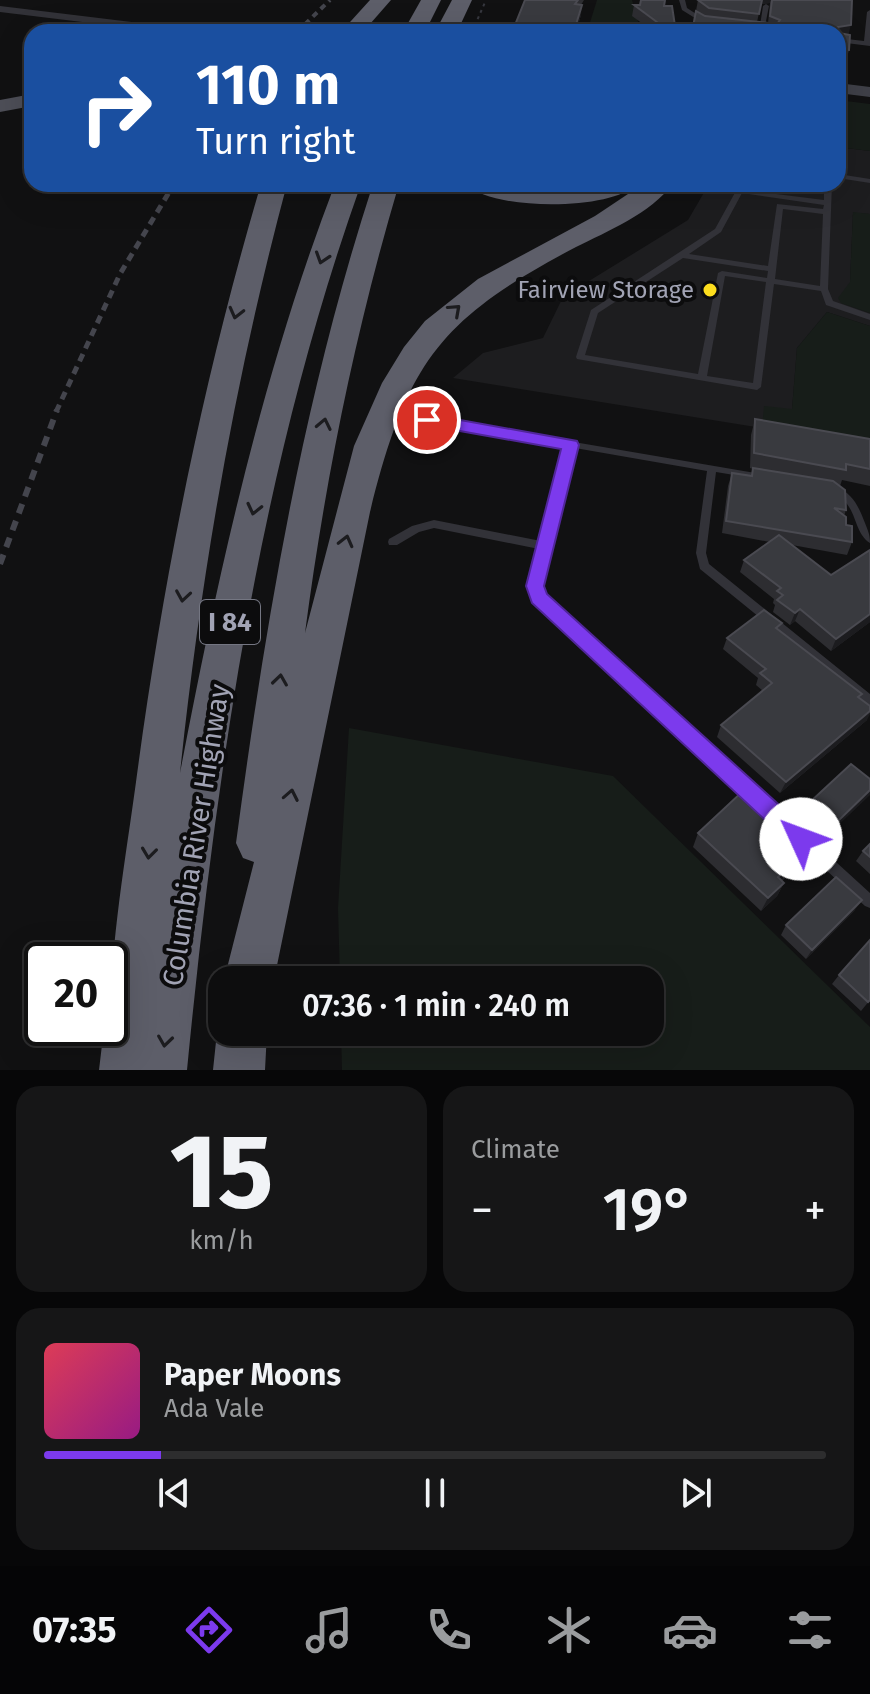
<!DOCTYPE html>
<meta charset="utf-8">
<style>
body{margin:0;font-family:"Fira Sans",sans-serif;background:#161617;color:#f1f3f6;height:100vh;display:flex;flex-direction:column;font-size:30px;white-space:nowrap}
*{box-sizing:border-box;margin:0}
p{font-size:26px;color:#9a9c9e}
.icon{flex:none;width:44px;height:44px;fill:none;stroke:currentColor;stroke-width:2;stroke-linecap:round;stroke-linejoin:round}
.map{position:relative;height:1070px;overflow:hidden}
.details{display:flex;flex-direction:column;gap:16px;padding:16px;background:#070708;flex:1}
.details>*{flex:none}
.guide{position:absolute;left:24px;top:24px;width:822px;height:168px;border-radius:24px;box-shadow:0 8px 32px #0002,0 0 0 2px #2d2d2e;background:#1a4fa0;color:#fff;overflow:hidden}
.speed{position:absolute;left:24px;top:942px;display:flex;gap:16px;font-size:40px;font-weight:700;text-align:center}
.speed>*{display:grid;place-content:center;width:104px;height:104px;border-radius:50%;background:#0d0d0e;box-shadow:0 8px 32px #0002,0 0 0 2px #2d2d2e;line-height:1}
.speed .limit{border:4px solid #111;border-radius:12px;background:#fff;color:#111}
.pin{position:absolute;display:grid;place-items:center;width:68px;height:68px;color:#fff;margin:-34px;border:4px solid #fff;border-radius:50%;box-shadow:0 2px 8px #0007}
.me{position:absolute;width:88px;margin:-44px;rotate:313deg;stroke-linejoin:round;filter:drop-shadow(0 0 6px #0008)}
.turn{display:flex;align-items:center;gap:28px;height:168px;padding:0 40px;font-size:36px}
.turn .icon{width:104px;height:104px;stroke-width:2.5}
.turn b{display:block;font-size:56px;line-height:68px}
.big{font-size:60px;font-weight:600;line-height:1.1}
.details .card{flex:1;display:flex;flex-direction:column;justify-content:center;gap:12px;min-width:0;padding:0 28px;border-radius:24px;background:#161617}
.details .dial{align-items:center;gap:0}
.dial b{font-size:104px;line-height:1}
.song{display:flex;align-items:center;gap:24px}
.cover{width:96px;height:96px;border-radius:12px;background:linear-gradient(135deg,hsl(350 70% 55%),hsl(310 70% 35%))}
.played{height:8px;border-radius:4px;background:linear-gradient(90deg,#7c3aed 15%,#2d2d2e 15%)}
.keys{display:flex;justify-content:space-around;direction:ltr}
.heat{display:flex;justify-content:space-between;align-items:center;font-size:44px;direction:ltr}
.details .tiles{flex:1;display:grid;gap:16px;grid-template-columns:1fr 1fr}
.card:last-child{grid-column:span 2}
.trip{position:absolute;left:208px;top:966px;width:456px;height:80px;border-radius:24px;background:#0d0d0e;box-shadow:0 8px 32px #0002,0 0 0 2px #2d2d2e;font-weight:600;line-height:80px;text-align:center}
.tab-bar{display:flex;height:128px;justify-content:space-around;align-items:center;background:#050506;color:#9a9c9e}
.tab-bar .icon{width:56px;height:56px}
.tab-bar .active{color:#7c3aed}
.tab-bar b{font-size:36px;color:#f1f3f6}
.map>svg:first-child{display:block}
.built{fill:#1d1d1f}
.green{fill:#171d19}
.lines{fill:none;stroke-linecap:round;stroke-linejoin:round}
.path{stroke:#37383f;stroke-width:2;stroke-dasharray:3 4;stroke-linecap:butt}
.lane{fill:#323238;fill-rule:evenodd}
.street{fill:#323238;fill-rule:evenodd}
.secondary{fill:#3f4048;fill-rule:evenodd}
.primary{fill:#4d4e57;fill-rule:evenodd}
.highway{fill:#5d5e69;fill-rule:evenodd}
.rail-far2{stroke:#44454d;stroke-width:4;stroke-dasharray:6 5;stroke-linecap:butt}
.rail-far1{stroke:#44454d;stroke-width:5;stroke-dasharray:8 6;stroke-linecap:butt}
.rail{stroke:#44454d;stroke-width:6;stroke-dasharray:10 8;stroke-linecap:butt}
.wall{fill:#2d2d31;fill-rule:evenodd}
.shaded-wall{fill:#1c1c1f}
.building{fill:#393a3f;stroke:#4a4a51;stroke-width:2}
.oneway{stroke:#1c1c1f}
.route{fill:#7c3aed;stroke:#51269a;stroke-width:2}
.poi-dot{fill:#fdde1e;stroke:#0c0c0d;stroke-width:3}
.labels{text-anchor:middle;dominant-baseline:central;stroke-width:8;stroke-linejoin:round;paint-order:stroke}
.far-poi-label{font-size:24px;fill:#a1a3b4;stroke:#0c0c0d;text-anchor:end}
.shield{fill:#0c0c0d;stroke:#747682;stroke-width:2}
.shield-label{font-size:26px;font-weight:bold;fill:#a1a3b4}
.street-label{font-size:28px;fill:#a1a3b4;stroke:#0c0c0d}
</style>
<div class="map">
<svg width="870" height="1070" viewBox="0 0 870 1070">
<rect width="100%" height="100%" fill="#111112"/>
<path class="built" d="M 838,147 L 870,151 L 870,214 L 853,213 L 850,283 L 842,303 L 870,313 L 870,326 L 827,312 L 797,348 L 792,410 L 762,428 L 453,378 L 483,353 L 543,338 L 563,297 L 688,220 L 709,184 L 838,184 Z"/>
<path class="green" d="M 597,0 L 632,0 L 641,32 L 587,32 Z
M 838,100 L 870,104 L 870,151 L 838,147 Z
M 853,212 L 870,214 L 870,313 L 841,303 L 838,298 L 850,282 Z
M 827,312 L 870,326 L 870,445 L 762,428 L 764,406 L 792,409 L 797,348 Z
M 349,728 L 613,776 L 870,1027 L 870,1070 L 342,1070 L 341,1032 L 650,1032 L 650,980 L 340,980 L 338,908 Z"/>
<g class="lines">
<path class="path" d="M 472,32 L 486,0"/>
<path class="lane" d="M 679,0 L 685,0 L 687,8 L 707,21 L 707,23 L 703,23 L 682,10 Z
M 766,4 L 769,6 L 764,31 L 759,32 L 763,6 Z
M 870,10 L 870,46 L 838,42 L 838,38 L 864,41 L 867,12 Z
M 838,174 L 870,179 L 870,183 L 838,178 Z
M 824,184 L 832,184 L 828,289 L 833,301 L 870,314 L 870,320 L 826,305 L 821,291 L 774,284 L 761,387 L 757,390 L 577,359 L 576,357 L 591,310 L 715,229 L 737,189 L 824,200 ZM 742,193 L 824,205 L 823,209 L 777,204 L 768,266 L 689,254 L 721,232 ZM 783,209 L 823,214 L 820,286 L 775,279 ZM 683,258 L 768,271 L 767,278 L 722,271 L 718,273 L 698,374 L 585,355 L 598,313 ZM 725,276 L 766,282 L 753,383 L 707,376 Z
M 427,417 L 767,475 L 769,477 L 767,479 L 764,480 L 716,472 L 706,553 L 709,564 L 870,694 L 870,706 L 866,704 L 700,569 L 696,553 L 707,471 L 575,448 L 540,586 L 544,596 L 870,893 L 870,908 L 865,906 L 535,601 L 530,586 L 539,549 L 434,528 L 419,532 L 397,545 L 389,545 L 388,542 L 389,539 L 412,526 L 434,520 L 541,541 L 566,447 L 424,422 L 422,420 L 424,418 Z
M 835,486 C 853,494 858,505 865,523 C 868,531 870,534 870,543 C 856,534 857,517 847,504 C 843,498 837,495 832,491 L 830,489 Z"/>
<path class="street" d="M 0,6 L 148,24 L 154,27 L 148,30 L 0,12 Z"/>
<path class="secondary" d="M 838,83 L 870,87 L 870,97 L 838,93 Z"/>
<path class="primary" d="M 32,94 L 32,106 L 0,112 L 0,100 Z"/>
<path class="highway" d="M 370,0 L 391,0 L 363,32 L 341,32 Z
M 421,0 L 441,0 L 425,32 L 403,32 Z
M 452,0 L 472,0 L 457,32 L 435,32 Z
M 261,184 L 287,184 C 235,378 201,574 180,773 C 218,574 262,374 335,184 L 361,184 C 260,467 216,772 187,1070 L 99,1070 L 104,1028 L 110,1028 C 110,946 125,863 136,782 C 163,579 203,380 261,184 Z
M 373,184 L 399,184 C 355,332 325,481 305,633 L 354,446 L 382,383 L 404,347 L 425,321 L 478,279 L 595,216 L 643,184 L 672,184 C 652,213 606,232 576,247 C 439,319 407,363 370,512 L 274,980 L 224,980 L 254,862 L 243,858 L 236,843 C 266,619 303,399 373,184 Z
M 468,184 L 552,189 L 635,184 C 616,211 487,211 468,184 Z
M 222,1019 L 222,1032 L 267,1032 L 265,1070 L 213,1070 L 217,1032 Z"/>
<path class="rail-far2" d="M 297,32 L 330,0"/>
<path class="rail-far1" d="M 56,412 L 120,274 L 174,184"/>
<path class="rail" d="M 0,564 L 57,410"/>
</g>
<path class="wall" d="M 525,0 L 584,0 L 581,5 L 581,15 L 576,32 L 512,32 Z
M 698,0 L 852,0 L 848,35 L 849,50 L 846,61 L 838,60 L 838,32 L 692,32 ZM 770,3 L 768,23 L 757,22 L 761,4 Z
M 634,5 L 665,6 L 675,26 L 674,32 L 654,32 L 632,16 Z
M 755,419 L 870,439 L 870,486 L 842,480 L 840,486 L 838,485 L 846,510 L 844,516 L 852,542 L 847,555 L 792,545 L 870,622 L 831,651 L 795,621 L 790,625 L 773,612 L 775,605 L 773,603 L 774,599 L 740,572 L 744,560 L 770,542 L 722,533 L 728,486 L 732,473 L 750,476 L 753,469 L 750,468 L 751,435 Z
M 779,630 L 860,698 L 867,720 L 780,793 L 717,737 L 721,725 L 763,691 L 756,685 L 758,678 L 723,649 L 727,638 Z
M 870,779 L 828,835 L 803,814 L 809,803 Z
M 698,833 L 802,861 L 782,881 L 784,883 L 777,896 L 761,911 L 693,847 Z
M 870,844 L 870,874 L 856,861 L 863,851 Z
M 855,910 L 806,959 L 781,935 L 786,925 Z
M 839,975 L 870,1000 L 861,1011 L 832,984 Z"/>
<path class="shaded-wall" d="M 762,0 L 771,0 L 770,3 L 761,4 Z
M 582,5 L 581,15 L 576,32 L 574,32 Z
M 851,25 L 848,36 L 838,38 L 838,27 Z
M 675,26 L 674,32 L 664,32 L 665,28 Z
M 800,609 L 795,621 L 790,625 L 795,613 Z
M 870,614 L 870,622 L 831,651 L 836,639 Z
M 870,711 L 870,714 L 867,720 L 780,793 L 786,782 Z
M 870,790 L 870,795 L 828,835 L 834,825 Z
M 809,847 L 802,861 L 771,890 L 778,877 Z
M 784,883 L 777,896 L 761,911 L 768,898 Z
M 862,900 L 855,910 L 806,959 L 812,950 Z"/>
<path class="building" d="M 525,0 L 578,0 L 575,4 L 582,5 L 574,31 L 546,28 L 545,31 L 513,30 Z
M 641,0 L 665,0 L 664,6 L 672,6 L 675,26 L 665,28 L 634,5 L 640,5 Z
M 698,0 L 762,0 L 759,14 L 709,8 Z
M 772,0 L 852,0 L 851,25 L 838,27 L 839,33 L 850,35 L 849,50 L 838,49 L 838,32 L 704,32 L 705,29 L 693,27 L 696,11 L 705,16 L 777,24 L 780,20 L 770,16 Z
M 755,419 L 870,439 L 870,469 L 846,464 L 846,470 L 754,453 Z
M 753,468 L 833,481 L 845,490 L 846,510 L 834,508 L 846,517 L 846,525 L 852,526 L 852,542 L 726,521 L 732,473 L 752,476 Z
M 779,535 L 831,575 L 870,550 L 870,614 L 836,639 L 800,609 L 795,613 L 777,600 L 783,595 L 777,591 L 781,588 L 744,560 Z
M 764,610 L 782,623 L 776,628 L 862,694 L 858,697 L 870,706 L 870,711 L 786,782 L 721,725 L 772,683 L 760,673 L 766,669 L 727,638 Z
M 851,764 L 870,779 L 870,790 L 834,825 L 809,803 Z
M 744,790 L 809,847 L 778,877 L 784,883 L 768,898 L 698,833 Z
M 870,844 L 870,857 L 863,851 Z
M 836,877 L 862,900 L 812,950 L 786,925 Z
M 870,940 L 870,1000 L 868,1002 L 839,975 Z"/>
<defs><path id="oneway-chevron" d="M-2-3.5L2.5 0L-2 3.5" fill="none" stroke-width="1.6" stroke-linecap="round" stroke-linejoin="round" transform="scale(2)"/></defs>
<g class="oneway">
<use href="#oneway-chevron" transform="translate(322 258) rotate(108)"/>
<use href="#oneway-chevron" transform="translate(455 310) rotate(-42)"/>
<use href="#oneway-chevron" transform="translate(236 313) rotate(104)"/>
<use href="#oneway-chevron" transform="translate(324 424) rotate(-78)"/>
<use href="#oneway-chevron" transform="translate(254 509) rotate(103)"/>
<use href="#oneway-chevron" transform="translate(346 541) rotate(-76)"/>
<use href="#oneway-chevron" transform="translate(183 596) rotate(99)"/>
<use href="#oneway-chevron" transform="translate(280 680) rotate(-82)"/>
<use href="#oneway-chevron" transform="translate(291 795) rotate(-79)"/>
<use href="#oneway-chevron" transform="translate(149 853) rotate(97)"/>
<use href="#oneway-chevron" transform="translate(165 1041) rotate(98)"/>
</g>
<path class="route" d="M 427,414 L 577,441 L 579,445 L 544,586 L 547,594 L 809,832 L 813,839 L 809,846 L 801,850 L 793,846 L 532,603 L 526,586 L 561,449 L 421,424 L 419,420 Z"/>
<circle class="poi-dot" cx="710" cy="290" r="8"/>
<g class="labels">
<g class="far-poi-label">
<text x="694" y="290">Fairview Storage</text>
</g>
<rect class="shield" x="200" y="600" width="60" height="44" rx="6"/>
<g class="shield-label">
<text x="230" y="622">I 84</text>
</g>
<g class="street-label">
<text transform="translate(196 835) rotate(-81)">Columbia River Highway</text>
</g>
</g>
</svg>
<div class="speed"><div class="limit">20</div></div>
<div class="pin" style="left:427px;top:420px;background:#d93025"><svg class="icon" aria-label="arrive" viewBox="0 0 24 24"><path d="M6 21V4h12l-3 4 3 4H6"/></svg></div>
<svg class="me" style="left:801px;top:839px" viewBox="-20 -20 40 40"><circle r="19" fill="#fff"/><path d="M0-13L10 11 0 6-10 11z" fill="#7c3aed"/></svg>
<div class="trip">07:36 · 1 min · 240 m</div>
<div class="guide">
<div class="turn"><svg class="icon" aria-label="right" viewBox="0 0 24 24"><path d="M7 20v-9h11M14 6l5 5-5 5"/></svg><div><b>110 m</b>Turn right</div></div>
</div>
</div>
<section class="details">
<div class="tiles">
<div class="card dial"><b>15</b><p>km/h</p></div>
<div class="card"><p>Climate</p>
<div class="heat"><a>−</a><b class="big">19°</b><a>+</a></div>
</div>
<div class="card">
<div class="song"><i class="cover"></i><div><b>Paper Moons</b><p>Ada Vale</p></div></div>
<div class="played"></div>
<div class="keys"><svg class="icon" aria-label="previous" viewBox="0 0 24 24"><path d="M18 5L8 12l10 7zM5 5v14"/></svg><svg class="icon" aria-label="pause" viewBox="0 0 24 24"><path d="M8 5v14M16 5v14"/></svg><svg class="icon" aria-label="next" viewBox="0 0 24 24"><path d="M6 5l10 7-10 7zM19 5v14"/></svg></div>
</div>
</div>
</section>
<nav class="tab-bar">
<b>07:35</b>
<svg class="icon active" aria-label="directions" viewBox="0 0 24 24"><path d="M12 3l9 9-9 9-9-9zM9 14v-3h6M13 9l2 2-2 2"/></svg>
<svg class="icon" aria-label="music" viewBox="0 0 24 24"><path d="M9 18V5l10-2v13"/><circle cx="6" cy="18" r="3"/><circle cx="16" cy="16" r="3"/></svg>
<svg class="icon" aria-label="phone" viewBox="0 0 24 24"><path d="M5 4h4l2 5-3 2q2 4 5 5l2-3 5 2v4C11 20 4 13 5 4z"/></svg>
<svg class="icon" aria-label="climate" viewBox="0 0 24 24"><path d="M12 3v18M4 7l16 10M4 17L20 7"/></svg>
<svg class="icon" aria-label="car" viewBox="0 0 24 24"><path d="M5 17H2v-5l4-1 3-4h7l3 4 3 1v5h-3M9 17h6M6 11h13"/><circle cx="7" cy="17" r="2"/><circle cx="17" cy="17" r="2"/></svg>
<svg class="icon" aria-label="filters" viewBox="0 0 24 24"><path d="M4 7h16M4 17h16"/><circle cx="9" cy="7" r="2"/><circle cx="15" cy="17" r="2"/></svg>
</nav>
